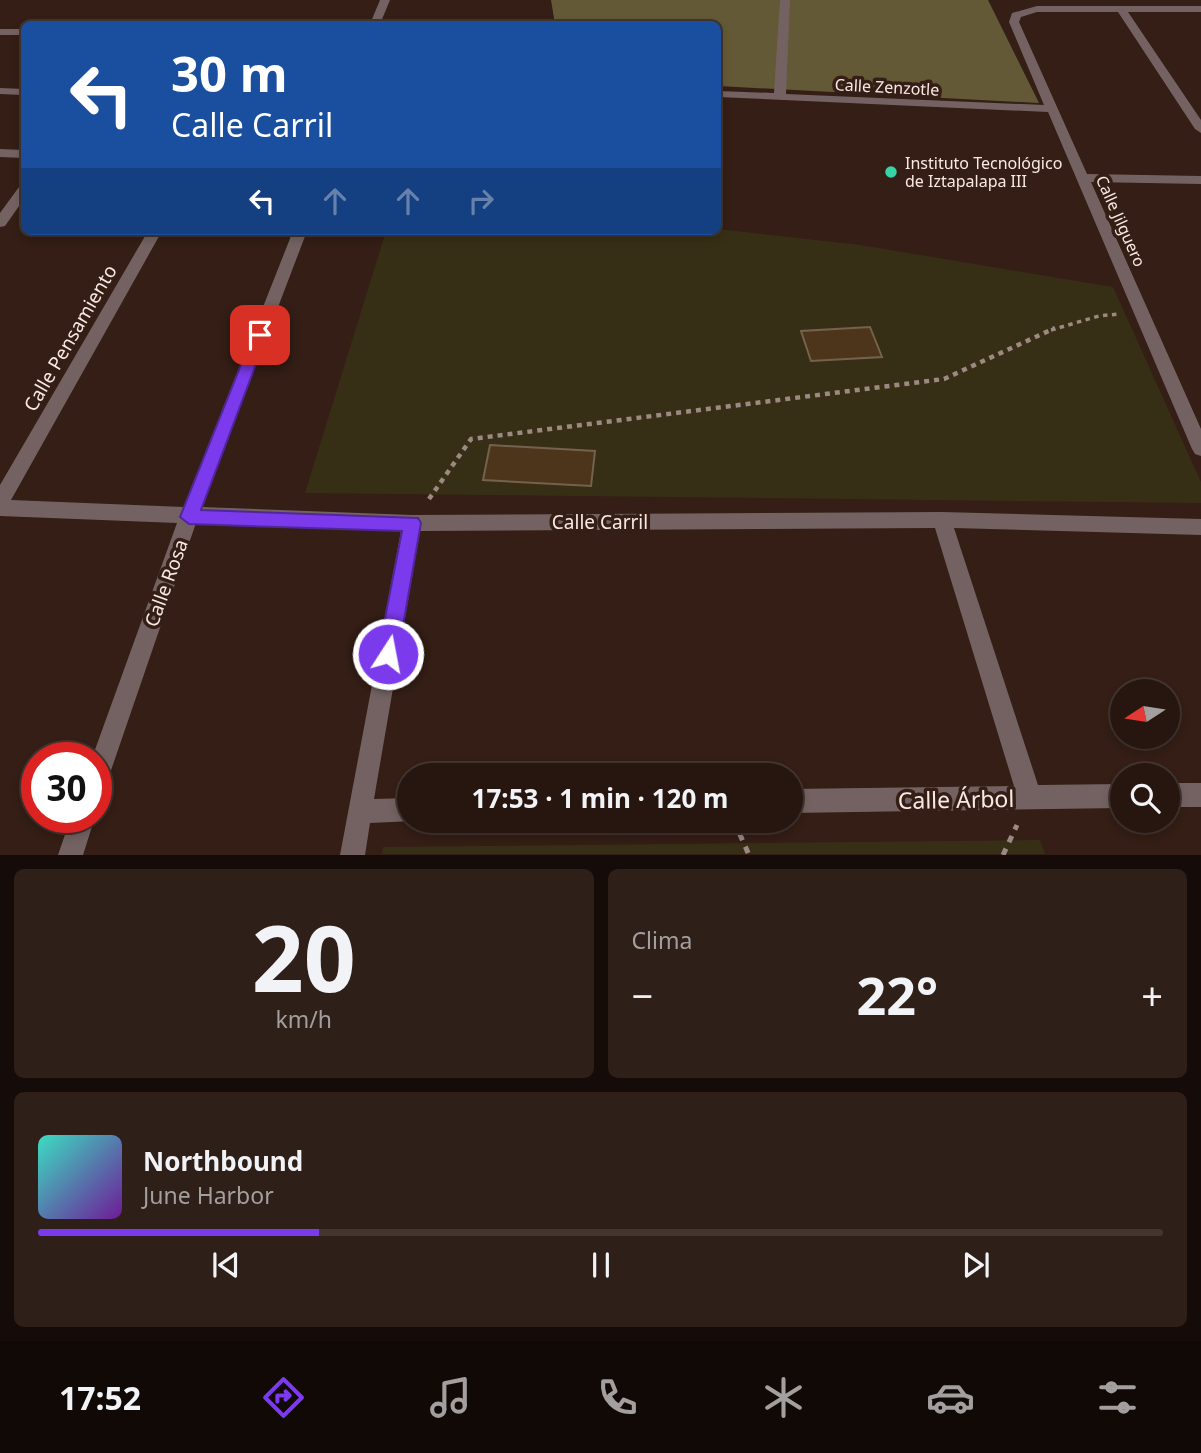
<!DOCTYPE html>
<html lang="es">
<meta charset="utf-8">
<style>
body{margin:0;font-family:"Noto Sans",sans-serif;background:#2f1f19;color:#f1f3f6;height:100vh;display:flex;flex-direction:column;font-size:26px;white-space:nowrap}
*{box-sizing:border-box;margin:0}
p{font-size:23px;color:#a49f9f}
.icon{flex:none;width:38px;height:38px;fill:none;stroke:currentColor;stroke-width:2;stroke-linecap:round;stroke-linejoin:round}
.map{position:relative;height:855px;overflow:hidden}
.panel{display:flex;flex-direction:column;gap:14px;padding:14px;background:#150c09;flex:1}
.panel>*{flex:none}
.banner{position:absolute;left:21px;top:21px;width:700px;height:214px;border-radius:10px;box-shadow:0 4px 10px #0003,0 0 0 2px #433530;background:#1a4fa0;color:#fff;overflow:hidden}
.needle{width:46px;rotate:258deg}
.controls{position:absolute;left:1110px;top:679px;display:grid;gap:14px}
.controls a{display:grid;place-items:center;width:70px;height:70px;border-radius:50%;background:#271610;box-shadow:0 4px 10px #0003,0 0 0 2px #433530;font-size:35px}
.speed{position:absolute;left:21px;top:742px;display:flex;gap:14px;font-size:35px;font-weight:700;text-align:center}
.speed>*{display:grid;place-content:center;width:91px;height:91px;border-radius:50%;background:#271610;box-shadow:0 4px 10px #0003,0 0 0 2px #433530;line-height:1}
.speed .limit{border:10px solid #d22;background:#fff;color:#111}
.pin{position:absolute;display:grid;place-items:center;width:60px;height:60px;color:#fff;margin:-30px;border-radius:14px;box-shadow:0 4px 10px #0006}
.me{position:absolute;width:77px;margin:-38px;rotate:11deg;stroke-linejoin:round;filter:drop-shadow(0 0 5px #0008)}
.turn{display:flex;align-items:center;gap:24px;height:147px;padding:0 35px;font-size:32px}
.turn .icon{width:91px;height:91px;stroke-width:2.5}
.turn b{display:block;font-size:49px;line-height:60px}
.lanes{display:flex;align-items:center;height:66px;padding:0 35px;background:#0003;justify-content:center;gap:35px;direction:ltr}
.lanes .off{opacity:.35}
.big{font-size:52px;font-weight:700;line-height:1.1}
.panel .card{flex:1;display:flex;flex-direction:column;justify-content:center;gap:10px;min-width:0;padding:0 24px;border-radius:10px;background:#2f1f19}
.panel .dial{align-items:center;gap:0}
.dial b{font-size:91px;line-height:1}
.song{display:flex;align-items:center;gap:21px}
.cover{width:84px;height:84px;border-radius:10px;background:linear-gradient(135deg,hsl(170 70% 55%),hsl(280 70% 35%))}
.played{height:7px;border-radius:4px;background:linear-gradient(90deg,#7c3aed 25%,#433530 25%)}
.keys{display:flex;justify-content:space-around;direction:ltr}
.heat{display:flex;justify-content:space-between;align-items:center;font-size:38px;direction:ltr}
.panel .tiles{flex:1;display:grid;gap:14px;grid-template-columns:1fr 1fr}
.card:last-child{grid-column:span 2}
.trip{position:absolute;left:397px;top:763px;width:406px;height:70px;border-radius:35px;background:#271610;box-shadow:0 4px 10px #0003,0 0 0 2px #433530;font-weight:700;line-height:70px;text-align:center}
.tabs{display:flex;height:112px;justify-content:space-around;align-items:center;background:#100906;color:#a49f9f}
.tabs .icon{width:49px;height:49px}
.tabs .selected{color:#7c3aed}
.tabs b{font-size:32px;color:#f1f3f6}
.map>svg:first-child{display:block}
.green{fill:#372f15}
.forest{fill:#635936}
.building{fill:#4d351b;stroke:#74614e;stroke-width:2}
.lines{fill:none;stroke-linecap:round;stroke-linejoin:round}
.path-far2{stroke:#9c8982;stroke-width:3.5;stroke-dasharray:4.5 4.5;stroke-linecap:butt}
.path-far1{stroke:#9c8982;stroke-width:4.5;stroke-dasharray:5 5;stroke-linecap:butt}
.path{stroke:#9c8982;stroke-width:5;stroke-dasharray:7 7;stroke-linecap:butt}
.minor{fill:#746262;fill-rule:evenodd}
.route{fill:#7c3aed;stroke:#51269a;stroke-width:2}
.poi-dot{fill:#36d4a7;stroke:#341e15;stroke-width:2.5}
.labels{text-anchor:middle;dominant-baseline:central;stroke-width:7;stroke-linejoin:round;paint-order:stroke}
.far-street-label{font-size:16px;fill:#f9e9e3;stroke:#341e15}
.far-poi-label{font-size:16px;fill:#f9e9e3;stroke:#341e15;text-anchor:start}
.street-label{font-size:19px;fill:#f9e9e3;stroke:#341e15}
.near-street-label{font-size:23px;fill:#f9e9e3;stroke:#341e15}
</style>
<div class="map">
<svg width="1201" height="855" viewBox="0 0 1201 855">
<rect width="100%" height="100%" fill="#341e15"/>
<path class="green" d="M 718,229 L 860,245 L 1113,287 L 1201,482 L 1201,503 L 305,493 L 386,231 Z
M 1040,840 L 1045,854 L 382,854 L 383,847 Z"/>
<path class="forest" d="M 551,0 L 988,0 L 1039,103 L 718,86 L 718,24 L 555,24 Z"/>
<path class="building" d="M 870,327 L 882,357 L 811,361 L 801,331 Z
M 490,445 L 595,451 L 591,486 L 483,480 Z"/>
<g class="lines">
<path class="path-far2" d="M 1051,330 L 1099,316 L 1118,314"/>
<path class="path-far1" d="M 429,499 L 471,439 L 944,379 L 1055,328"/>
<path class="path" d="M 734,821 L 749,855
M 1003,855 L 1017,825"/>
<path class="minor" d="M 380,0 L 390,0 L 380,24 L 370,24 Z
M 780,0 L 790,0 L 786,94 L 1044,105 L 1009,22 L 1012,13 L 1037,6 L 1201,6 L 1201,12 L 1128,12 L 1201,120 L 1201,133 L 1195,129 L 1118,12 L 1037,12 L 1021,17 L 1019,22 L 1087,174 L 1201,176 L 1201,184 L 1091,182 L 1201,429 L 1201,456 L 1195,454 L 1192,449 L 1048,112 L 718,97 L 718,91 L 774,93 Z
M 0,29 L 24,29 L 24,35 L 0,35 Z
M 0,88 L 24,89 L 24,95 L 0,94 Z
M 0,149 L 24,150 L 24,158 L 0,157 Z
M 24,186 L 24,199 L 5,226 L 0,227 L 0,213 L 19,187 Z
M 148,231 L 162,231 L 11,500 L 184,507 L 293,231 L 307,231 L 202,507 L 412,515 L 942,512 L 1201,519 L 1201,535 L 954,528 L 1038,785 L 1122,784 L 1122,808 L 791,813 L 791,789 L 1014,786 L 935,528 L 420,531 L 374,799 L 410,798 L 410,821 L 413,821 L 370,823 L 365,855 L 340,855 L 401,531 L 196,523 L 108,779 L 104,787 L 96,791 L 96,758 L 92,758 L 177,523 L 0,516 L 0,485 Z
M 1167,783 L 1201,783 L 1201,807 L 1167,807 Z
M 71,817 L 95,817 L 83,855 L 58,855 Z"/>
</g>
<path class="route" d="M 260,330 L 267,335 L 201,510 L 418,518 L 421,523 L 398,654 L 395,661 L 388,663 L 381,661 L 378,654 L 402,531 L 189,524 L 180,517 L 253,335 Z"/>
<circle class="poi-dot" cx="891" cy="172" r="7"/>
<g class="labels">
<g class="far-street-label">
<text transform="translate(887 87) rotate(3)">Calle Zenzotle</text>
<text transform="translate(1121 221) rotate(66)">Calle Jilguero</text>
</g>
<g class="far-poi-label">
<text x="905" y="163">Instituto Tecnológico<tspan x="905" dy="18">de Iztapalapa III</tspan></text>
</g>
<g class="street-label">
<text transform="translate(70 338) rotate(-60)">Calle Pensamiento</text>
<text x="600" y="522">Calle Carril</text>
<text transform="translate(166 583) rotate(-70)">Calle Rosa</text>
</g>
<g class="near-street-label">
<text transform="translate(956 799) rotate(-1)">Calle Árbol</text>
</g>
</g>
</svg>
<div class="controls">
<a><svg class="needle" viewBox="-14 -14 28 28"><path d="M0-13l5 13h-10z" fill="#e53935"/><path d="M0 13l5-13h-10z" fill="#a49f9f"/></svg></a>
<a><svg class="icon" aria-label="search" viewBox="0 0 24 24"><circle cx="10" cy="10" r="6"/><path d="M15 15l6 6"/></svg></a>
</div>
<div class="speed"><div class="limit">30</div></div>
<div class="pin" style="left:260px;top:335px;background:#d93025"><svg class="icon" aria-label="arrive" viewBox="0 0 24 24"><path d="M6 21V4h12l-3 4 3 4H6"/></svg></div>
<svg class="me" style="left:388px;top:654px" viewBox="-20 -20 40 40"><circle r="17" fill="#7c3aed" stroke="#fff" stroke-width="3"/><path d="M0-11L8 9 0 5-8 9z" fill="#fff"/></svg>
<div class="trip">17:53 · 1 min · 120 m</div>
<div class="banner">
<div class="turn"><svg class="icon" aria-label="left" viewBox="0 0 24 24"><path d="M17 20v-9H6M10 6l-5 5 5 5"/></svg><div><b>30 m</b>Calle Carril</div></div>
<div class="lanes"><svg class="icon" aria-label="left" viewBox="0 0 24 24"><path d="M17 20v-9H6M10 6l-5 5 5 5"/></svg><svg class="icon off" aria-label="ahead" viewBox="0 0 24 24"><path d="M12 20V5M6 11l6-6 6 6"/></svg><svg class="icon off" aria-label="ahead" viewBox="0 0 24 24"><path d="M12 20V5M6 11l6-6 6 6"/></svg><svg class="icon off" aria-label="right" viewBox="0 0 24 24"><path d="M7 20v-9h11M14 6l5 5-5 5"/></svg></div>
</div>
</div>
<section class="panel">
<div class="tiles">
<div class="card dial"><b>20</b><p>km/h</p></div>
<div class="card"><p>Clima</p>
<div class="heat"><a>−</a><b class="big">22°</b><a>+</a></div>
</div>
<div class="card">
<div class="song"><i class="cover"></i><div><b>Northbound</b><p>June Harbor</p></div></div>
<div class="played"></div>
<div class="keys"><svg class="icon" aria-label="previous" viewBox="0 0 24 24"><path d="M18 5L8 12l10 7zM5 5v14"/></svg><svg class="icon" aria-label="pause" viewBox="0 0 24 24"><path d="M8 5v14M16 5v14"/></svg><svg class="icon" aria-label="next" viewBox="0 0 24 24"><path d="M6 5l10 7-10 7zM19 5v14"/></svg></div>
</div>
</div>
</section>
<nav class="tabs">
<b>17:52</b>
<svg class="icon selected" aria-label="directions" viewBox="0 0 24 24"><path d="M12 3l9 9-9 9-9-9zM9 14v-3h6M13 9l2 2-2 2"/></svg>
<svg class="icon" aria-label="music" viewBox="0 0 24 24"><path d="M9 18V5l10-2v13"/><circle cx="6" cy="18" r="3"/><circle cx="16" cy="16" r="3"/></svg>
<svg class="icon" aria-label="phone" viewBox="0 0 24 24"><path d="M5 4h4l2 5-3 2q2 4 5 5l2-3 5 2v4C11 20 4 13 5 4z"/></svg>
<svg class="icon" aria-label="climate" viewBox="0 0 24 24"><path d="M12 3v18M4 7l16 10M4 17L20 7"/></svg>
<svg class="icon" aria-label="car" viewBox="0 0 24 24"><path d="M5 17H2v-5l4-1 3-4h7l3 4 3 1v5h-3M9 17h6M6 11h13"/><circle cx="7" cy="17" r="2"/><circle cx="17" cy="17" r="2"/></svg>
<svg class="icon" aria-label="filters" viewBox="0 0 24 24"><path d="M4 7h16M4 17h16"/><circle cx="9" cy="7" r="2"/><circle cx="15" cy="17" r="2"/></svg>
</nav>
